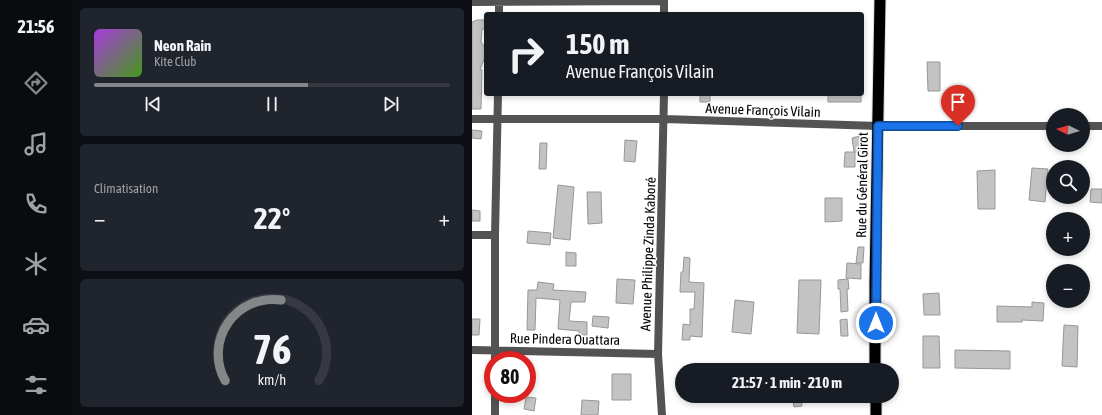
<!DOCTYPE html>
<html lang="fr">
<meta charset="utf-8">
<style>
body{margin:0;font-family:"Asap Condensed",sans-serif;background:#20242c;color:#f1f3f6;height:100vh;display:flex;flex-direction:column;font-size:15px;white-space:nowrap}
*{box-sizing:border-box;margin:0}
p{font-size:13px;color:#9ea1a6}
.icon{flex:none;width:22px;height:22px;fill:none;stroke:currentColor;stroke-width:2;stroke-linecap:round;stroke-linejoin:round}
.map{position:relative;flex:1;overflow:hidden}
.panel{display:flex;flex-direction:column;gap:8px;padding:8px;background:#0d0f14;width:400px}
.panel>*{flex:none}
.hud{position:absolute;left:12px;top:12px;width:380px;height:84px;border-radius:4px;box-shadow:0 2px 6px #0003;background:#171b24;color:#f1f3f6;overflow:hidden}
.needle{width:26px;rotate:275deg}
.buttons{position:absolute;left:574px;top:108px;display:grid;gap:8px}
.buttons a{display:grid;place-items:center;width:44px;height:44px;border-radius:50%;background:#171b24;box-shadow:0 2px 6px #0003;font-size:20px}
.speed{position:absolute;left:12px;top:351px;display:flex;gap:8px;font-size:20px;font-weight:700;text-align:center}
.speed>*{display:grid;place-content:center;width:52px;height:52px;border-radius:50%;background:#171b24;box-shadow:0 2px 6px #0003;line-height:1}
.speed .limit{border:6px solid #d22;background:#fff;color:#111}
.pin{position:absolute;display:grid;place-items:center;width:34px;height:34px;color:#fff;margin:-41px -17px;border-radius:50% 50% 50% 0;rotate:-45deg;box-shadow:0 0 4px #0007}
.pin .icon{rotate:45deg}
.me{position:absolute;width:44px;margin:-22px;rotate:0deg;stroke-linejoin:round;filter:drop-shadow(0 0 3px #0008)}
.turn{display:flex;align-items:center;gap:14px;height:84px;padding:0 16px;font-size:18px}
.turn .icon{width:52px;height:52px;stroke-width:2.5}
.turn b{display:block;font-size:28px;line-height:34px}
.big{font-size:30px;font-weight:700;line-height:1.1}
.panel .tile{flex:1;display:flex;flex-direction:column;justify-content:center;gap:6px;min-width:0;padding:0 14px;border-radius:6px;background:#20242c}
.panel .dial{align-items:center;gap:0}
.dial svg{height:104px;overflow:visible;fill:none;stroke:#363941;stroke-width:7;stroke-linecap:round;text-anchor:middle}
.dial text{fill:#f1f3f6;stroke:none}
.song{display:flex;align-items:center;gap:12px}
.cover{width:48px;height:48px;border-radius:6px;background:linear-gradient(135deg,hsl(280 70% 55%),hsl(100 70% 35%))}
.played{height:4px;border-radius:2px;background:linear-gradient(90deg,#858687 60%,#363941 60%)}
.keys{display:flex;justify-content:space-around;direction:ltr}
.heat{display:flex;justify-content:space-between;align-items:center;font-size:22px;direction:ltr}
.trip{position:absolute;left:203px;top:363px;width:224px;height:40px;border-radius:20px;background:#171b24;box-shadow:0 2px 6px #0003;font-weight:700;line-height:40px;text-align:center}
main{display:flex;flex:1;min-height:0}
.tabs{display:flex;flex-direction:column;width:72px;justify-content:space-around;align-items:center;background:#090b0e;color:#9ea1a6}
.tabs .icon{width:28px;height:28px}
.tabs .on{color:#858687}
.tabs b{font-size:18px;color:#f1f3f6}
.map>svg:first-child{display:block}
.building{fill:#c3c3c3;stroke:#979797}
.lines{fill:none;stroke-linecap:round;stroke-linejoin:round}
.trunk-casing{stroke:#dbdbdb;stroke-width:13}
.minor{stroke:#535353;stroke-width:8}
.trunk{stroke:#000;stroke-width:11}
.route-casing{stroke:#114b97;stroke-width:10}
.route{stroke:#1a73e8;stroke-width:7}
.labels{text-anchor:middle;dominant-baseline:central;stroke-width:3;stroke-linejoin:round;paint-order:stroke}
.street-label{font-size:14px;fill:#000;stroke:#fff}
</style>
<main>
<nav class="tabs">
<b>21:56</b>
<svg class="icon on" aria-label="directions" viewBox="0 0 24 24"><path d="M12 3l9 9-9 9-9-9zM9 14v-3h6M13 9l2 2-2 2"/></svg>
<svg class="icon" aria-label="music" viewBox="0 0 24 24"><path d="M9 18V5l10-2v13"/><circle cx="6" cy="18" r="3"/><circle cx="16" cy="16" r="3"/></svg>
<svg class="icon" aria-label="phone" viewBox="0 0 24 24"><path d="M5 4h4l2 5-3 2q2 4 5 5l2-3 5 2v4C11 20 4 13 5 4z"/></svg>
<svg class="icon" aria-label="climate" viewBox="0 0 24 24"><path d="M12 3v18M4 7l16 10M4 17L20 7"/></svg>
<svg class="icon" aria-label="car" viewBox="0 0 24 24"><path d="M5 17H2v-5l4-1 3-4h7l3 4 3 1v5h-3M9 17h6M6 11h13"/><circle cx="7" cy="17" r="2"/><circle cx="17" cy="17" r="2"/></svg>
<svg class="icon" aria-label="filters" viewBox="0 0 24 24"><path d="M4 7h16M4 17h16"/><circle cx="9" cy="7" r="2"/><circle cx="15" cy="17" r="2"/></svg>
</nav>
<section class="panel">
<div class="tile">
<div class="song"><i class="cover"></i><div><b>Neon Rain</b><p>Kite Club</p></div></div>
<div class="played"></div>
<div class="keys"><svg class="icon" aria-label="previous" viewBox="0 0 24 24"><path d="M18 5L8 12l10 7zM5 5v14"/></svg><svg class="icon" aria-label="pause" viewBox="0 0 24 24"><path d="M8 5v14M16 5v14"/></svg><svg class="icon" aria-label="next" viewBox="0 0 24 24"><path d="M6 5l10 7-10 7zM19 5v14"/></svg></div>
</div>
<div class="tile"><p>Climatisation</p>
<div class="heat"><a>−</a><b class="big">22°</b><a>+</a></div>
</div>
<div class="tile dial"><svg viewBox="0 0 100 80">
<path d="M14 69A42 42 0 1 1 86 69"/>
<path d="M14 69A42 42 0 0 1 57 7" stroke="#858687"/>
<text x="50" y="56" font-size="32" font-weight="700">76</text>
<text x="50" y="72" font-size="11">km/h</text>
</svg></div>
</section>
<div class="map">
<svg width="630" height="415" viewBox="0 0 630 415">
<rect width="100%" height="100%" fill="#fff"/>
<path class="building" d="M 5,20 L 13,20 L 13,29 L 10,29 L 9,42 L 13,47 L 14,54 L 8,70 L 10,70 L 9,109 L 0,109 L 0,22 Z
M 455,62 L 468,62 L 468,91 L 456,91 Z
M 228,94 L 238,94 L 238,102 L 228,102 Z
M 356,94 L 389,94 L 389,102 L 356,102 Z
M 0,130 L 10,131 L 9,139 L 0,138 Z
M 388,136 L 390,151 L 383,152 L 383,167 L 372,167 L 373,152 L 382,152 L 380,138 Z
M 153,140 L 165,141 L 163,162 L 152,161 Z
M 68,143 L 75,143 L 74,169 L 67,169 Z
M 560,168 L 576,169 L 573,202 L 557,200 Z
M 523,170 L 523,209 L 506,209 L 505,171 Z
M 86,185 L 102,187 L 98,240 L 81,238 Z
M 619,189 L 630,189 L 630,203 L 618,202 Z
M 115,192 L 129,192 L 130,223 L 116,224 Z
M 353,198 L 370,198 L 370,221 L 353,222 Z
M 0,210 L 8,211 L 8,221 L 0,221 Z
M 56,231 L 79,233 L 78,245 L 55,243 Z
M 386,247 L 392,247 L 391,263 L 384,263 Z
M 94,252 L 104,253 L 104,266 L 94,266 Z
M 212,257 L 218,258 L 217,282 L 232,283 L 230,337 L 218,336 L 218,340 L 210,340 L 211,324 L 218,325 L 218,309 L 222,309 L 223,292 L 208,292 L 209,272 L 211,272 Z
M 375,263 L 389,264 L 389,279 L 374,278 Z
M 145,279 L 163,280 L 161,304 L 144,303 Z
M 376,279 L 377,289 L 375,289 L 376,311 L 369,312 L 368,289 L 366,289 L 366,280 Z
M 327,280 L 349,280 L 347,334 L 325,333 Z
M 66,282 L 82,284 L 81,290 L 114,292 L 113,302 L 99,302 L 97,321 L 115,322 L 115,335 L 107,335 L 107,331 L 86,329 L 88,300 L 64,298 L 63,330 L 55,330 L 56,290 L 65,290 Z
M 467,293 L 468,315 L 452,315 L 451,294 Z
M 263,300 L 282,302 L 279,334 L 260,332 Z
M 560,302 L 572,303 L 571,321 L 550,320 L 550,322 L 525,322 L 525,306 L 560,307 Z
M 121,316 L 137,317 L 136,328 L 120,326 Z
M 0,319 L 8,319 L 7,335 L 0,335 Z
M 375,319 L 376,336 L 369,336 L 368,320 Z
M 592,325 L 606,326 L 605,367 L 590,366 Z
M 451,336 L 467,336 L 468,368 L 451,368 Z
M 483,350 L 538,351 L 538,369 L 483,368 Z
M 140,374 L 159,374 L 159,400 L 140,400 Z
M 320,396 L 329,396 L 330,406 L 322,407 Z
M 54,397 L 64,398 L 62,411 L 52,409 Z
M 110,400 L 127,401 L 126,415 L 109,415 Z"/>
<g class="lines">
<defs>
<path id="trunk" d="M 403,370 L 403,282 L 408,0
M 404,396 L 404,415"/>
</defs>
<use href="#trunk" class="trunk-casing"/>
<path class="minor" d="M 192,0 L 192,14
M 0,2 L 192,1
M 27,14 L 27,0
M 0,119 L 193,119 L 406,126 L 581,126
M 611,126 L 630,126
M 0,235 L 23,235
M 0,350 L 186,354
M 23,360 L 23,235 L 26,94
M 23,415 L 23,394
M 190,415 L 186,354 L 192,94"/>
<use href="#trunk" class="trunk"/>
</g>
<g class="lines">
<defs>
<path id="route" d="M 404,323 L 406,126 L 486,126"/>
</defs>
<use href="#route" class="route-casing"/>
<use href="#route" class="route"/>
</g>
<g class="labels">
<g class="street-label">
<text transform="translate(291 110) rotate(2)">Avenue François Vilain</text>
<text transform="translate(390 185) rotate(-89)">Rue du Général Girot</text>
<text transform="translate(176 254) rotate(-88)">Avenue Philippe Zinda Kaboré</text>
<text transform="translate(93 339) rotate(1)">Rue Pindera Ouattara</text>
</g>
</g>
</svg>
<div class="buttons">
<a><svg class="needle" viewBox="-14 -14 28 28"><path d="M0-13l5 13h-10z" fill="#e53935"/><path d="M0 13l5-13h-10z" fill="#9ea1a6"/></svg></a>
<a><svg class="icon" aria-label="search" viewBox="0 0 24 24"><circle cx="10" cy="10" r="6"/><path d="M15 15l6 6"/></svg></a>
<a>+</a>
<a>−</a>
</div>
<div class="speed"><div class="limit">80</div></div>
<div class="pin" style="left:486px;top:126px;background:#d93025"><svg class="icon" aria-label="arrive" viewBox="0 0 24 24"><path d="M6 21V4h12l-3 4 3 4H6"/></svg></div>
<svg class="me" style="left:404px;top:323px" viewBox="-20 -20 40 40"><circle r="17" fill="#1a73e8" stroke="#fff" stroke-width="3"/><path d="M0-11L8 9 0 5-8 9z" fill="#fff"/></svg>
<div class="trip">21:57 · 1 min · 210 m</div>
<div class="hud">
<div class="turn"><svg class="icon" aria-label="right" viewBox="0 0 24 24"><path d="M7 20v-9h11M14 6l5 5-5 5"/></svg><div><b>150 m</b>Avenue François Vilain</div></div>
</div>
</div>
</main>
